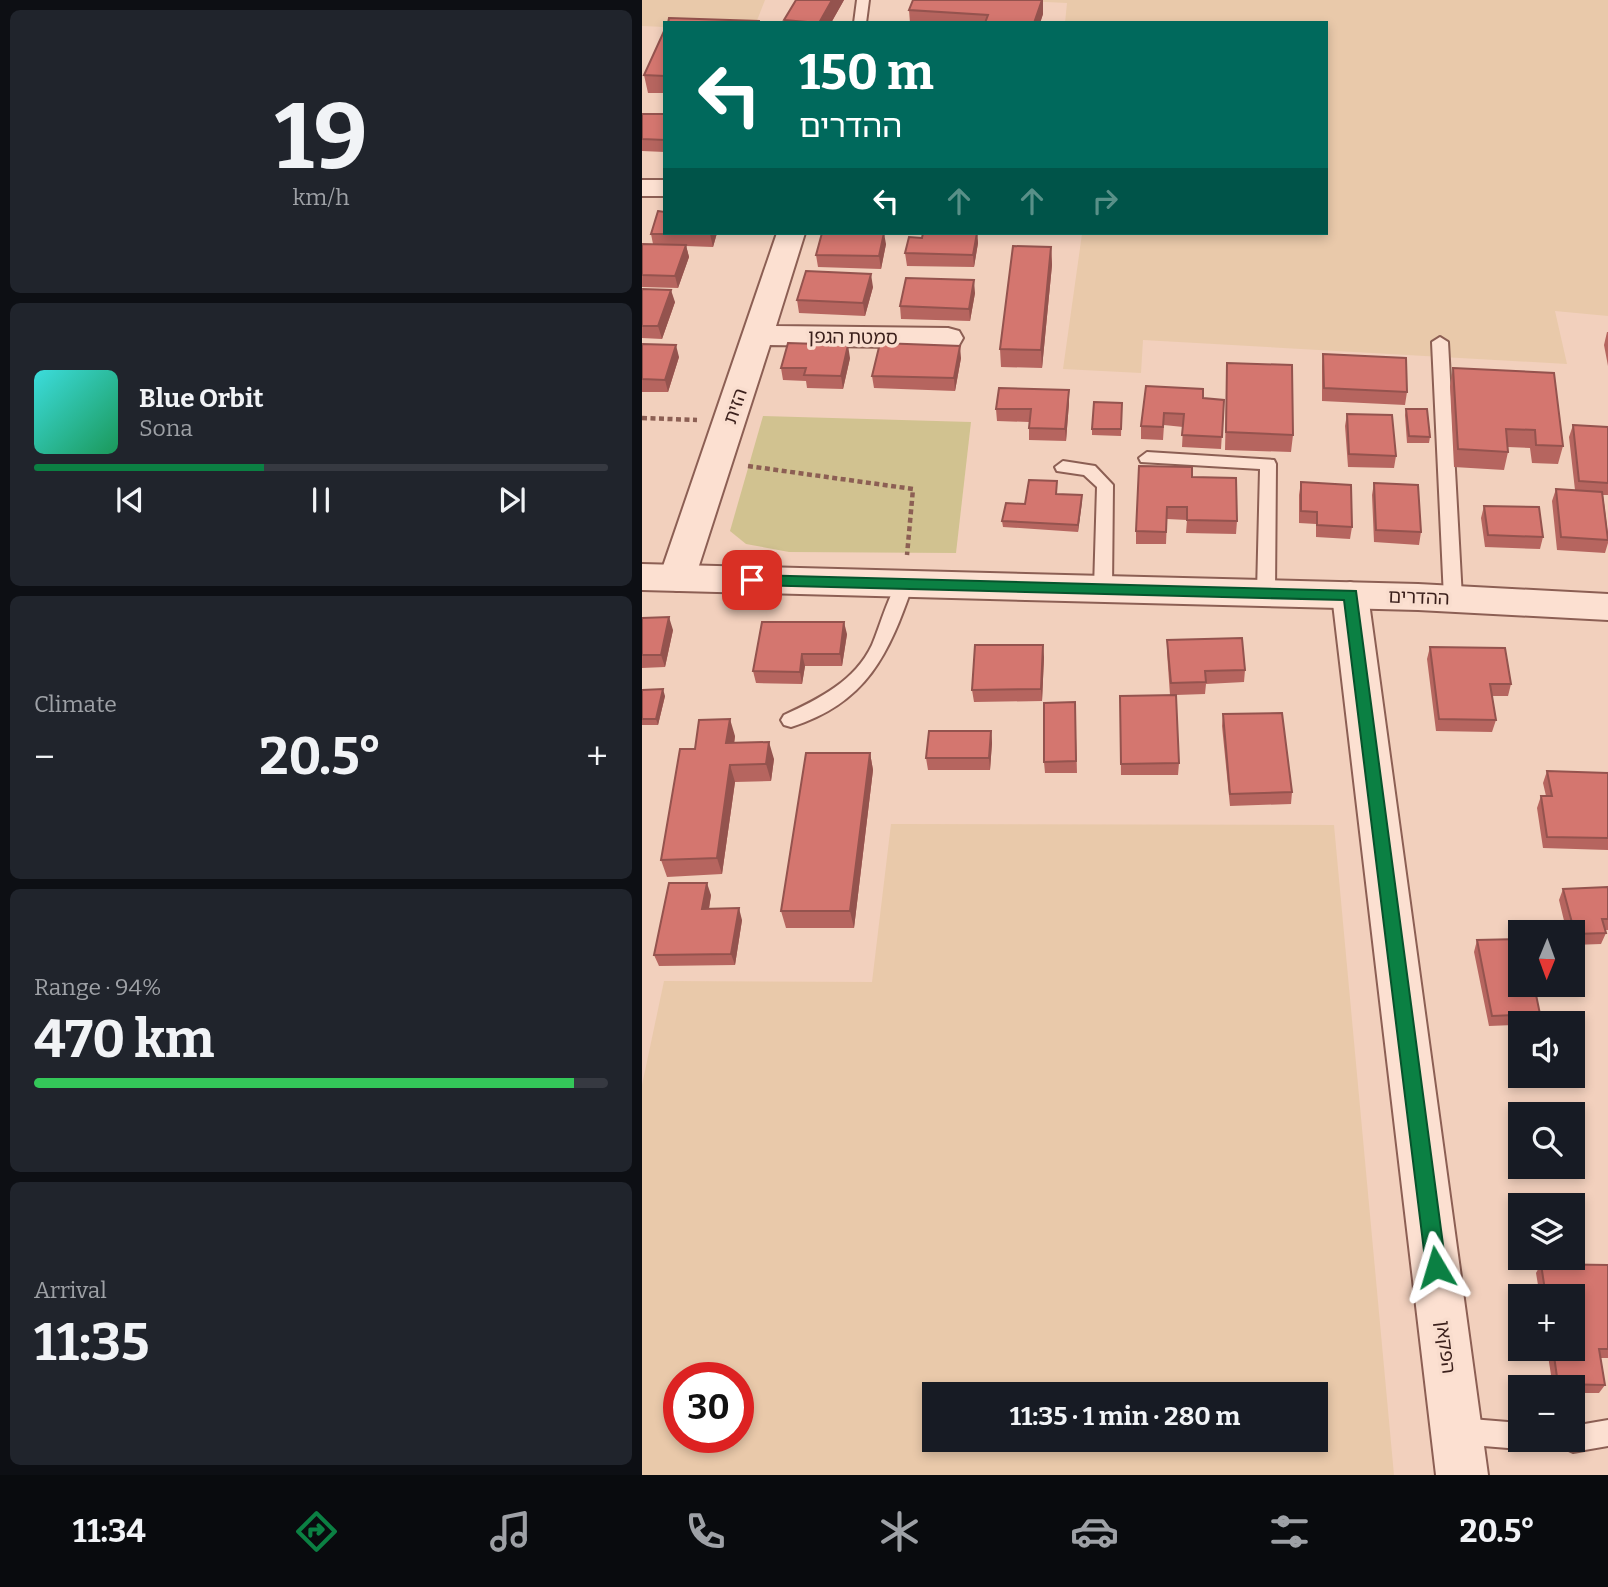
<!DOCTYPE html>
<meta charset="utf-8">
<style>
body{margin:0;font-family:Bitter,"Noto Sans Hebrew",serif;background:#20242c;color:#f1f3f6;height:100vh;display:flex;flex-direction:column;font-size:26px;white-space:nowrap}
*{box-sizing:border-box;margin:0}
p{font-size:23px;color:#9ea1a6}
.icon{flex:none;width:38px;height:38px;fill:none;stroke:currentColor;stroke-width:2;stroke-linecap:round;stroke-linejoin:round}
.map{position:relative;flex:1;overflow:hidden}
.sheet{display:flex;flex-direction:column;gap:10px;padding:10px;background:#0d0f14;width:642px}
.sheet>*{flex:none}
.hud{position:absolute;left:21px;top:21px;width:665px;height:214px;border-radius:0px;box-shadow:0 4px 10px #0003;background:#00695c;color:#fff;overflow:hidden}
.needle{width:46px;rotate:181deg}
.tools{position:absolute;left:866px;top:920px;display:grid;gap:14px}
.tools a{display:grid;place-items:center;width:77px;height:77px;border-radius:0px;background:#171b24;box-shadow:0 4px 10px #0003;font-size:35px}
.speed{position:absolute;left:21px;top:1362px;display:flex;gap:14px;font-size:35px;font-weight:700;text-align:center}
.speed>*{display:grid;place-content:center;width:91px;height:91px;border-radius:50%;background:#171b24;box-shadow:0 4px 10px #0003;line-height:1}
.speed .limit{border:10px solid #d22;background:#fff;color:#111}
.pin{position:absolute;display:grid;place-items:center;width:60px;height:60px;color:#fff;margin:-30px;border-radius:14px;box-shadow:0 4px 10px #0006}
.me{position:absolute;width:77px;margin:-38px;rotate:353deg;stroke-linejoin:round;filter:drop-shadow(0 0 5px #0008)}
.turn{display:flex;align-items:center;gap:24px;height:147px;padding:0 21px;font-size:32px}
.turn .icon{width:91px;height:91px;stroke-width:2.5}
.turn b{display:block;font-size:49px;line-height:60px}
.lanes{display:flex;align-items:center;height:66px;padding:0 21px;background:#0003;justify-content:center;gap:35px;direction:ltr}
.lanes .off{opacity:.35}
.big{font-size:52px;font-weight:700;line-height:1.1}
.sheet .tile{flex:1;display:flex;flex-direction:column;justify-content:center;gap:10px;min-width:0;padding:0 24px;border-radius:10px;background:#20242c}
.sheet .dial{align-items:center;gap:0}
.dial b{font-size:91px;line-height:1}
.song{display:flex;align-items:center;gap:21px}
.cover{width:84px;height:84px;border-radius:10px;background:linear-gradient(135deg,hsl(180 70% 55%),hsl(150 70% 35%))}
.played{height:7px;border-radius:4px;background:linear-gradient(90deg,#0b8043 40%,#363941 40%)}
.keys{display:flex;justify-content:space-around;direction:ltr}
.heat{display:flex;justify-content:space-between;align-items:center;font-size:38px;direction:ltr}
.charge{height:10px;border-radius:5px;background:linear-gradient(90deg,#34c759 94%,#363941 0)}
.trip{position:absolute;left:280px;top:1382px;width:406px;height:70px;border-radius:0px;background:#171b24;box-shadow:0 4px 10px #0003;font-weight:700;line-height:70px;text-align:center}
.dock{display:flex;height:112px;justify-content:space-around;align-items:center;background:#090b0e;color:#9ea1a6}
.dock .icon{width:49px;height:49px}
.dock .active{color:#0b8043}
.dock b{font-size:32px;color:#f1f3f6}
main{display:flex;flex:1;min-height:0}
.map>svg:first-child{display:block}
.farmland{fill:#e9c9aa;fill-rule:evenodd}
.green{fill:#d1c290}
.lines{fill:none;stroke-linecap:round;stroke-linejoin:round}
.service-casing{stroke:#8c5f54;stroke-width:4}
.minor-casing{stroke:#8c5f54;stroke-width:4}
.tertiary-casing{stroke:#8c5f54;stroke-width:4}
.path{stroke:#8c5f54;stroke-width:4.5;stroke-dasharray:5 3.5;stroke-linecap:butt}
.service{fill:#fce0d1;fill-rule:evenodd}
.minor{fill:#fce0d1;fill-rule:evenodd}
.tertiary{fill:#fce0d1;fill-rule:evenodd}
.wall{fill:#b6655f}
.shaded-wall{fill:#94534e}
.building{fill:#d4766f;stroke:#94534e;stroke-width:2}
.route{fill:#0b8043;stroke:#07532c;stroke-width:2}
.labels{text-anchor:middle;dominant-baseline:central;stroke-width:7;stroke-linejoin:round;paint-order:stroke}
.street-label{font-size:19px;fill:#3a1f1b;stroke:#f9ddce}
</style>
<main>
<section class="sheet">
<div class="tile dial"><b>19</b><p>km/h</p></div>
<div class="tile">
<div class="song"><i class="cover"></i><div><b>Blue Orbit</b><p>Sona</p></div></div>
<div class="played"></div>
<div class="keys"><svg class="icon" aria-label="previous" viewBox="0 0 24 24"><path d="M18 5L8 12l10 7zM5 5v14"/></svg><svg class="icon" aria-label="pause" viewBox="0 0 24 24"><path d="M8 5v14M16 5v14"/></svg><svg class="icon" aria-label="next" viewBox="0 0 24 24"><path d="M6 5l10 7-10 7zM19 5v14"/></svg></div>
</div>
<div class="tile"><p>Climate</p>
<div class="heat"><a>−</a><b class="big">20.5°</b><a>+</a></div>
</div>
<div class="tile"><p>Range · 94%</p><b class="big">470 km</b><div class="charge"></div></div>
<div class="tile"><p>Arrival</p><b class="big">11:35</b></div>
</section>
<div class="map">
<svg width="966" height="1475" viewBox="0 0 966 1475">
<rect width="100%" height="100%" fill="#f2d0bd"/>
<path class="farmland" d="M 0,0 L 123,0 L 114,23 L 23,23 L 23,27 L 0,26 Z
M 363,0 L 966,0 L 966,316 L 913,311 L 925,364 L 501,340 L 499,373 L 421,369 L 440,234 L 407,233 L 684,233 L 684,23 L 423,23 L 425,3 Z
M 249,824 L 692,825 L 752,1475 L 0,1475 L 0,1085 L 22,981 L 230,982 ZM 96,1377 L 96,1437 L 37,1437 L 37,1377 ZM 292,1395 L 674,1395 L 674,1440 L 292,1440 Z"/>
<path class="green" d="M 121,416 L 329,422 L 314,553 L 147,552 L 104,544 L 88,531 Z"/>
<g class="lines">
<defs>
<path id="service" d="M 215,0 L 227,0 L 224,23 L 212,23 Z
M 798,337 L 806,342 L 820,598 L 811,604 L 802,598 L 790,342 Z
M 505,452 L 632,460 L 634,464 L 633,593 L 630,598 L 624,599 L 615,593 L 618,469 L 499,462 L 497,458 Z
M 421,461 L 453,466 L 471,485 L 470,589 L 467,594 L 461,595 L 452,589 L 455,487 L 442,475 L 415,471 L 413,467 Z
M 262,578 L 271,584 C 247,654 225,703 149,727 L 142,725 L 139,720 L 142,715 C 177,699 213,681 230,645 C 237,630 250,581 262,578 Z
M 817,1418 L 878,1423 L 878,1440 L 889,1440 L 887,1445 L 878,1449 L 817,1444 L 808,1440 L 804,1431 L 808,1422 Z
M 966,1420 L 966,1446 L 931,1452 L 922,1448 L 919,1440 L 931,1440 L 931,1426 Z"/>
<path id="minor" d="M 0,180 L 23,180 L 23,196 L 0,196 Z
M 135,233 L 163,233 L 134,326 L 306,328 L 317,331 L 321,338 L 317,345 L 306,348 L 128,345 L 53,578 L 48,587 L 35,591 L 22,587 L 17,578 Z
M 708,582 L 721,586 L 726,595 L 846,1475 L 794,1475 L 690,595 L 695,586 Z"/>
<path id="tertiary" d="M 0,564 L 776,584 L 966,594 L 966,620 L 776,610 L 0,590 Z"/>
</defs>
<use href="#service" class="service-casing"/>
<use href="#minor" class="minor-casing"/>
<use href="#tertiary" class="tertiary-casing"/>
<path class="path" d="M 0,418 L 55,420
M 106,466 L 271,489 L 265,555"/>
<use href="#service" class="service"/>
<use href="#minor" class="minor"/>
<use href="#tertiary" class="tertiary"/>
</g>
<path class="wall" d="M 154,0 L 202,0 L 189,23 L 143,23 L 142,20 Z
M 271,0 L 401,0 L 401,14 L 398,23 L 268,23 L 267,10 Z
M 23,29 L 23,93 L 6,93 L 2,75 Z
M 0,114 L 23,114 L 23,152 L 0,151 Z
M 75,233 L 71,247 L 44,246 L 47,257 L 36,288 L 0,287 L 0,244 L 11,244 L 9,234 Z
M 335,233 L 336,243 L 332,267 L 265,266 L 263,253 L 280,238 Z
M 244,244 L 239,269 L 176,267 L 174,255 Z
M 409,247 L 410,265 L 400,368 L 359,367 L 358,349 Z
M 231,287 L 223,316 L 157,313 L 155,300 Z
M 0,289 L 33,302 L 20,339 L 0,338 Z
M 333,293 L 328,321 L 259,319 L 258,306 Z
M 965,332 L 966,332 L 966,366 L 962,345 Z
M 0,344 L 37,357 L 26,392 L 0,392 Z
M 681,354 L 765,392 L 763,405 L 680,401 L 680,366 Z
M 208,358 L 201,389 L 165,388 L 164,381 L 141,380 L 139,368 Z
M 319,358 L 313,391 L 232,388 L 230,376 Z
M 585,363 L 651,435 L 649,452 L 583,450 Z
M 811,368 L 921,446 L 916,464 L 890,463 L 888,448 L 866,447 L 866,452 L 862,470 L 812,467 L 808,386 Z
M 504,386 L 561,398 L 582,400 L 579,449 L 540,447 L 541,427 L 522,425 L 521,440 L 499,439 L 499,426 Z
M 427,403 L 424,441 L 387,440 L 387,422 L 355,421 L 354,409 Z
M 480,403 L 479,436 L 450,435 L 450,429 Z
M 764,409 L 788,437 L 787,443 L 765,443 L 763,415 Z
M 705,414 L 754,456 L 752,468 L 706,467 L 703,426 Z
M 931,425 L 966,427 L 966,495 L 961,495 L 966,535 L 966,543 L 963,553 L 915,550 L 910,501 L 914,489 L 933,490 L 927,437 Z
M 550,477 L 595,521 L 594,534 L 544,533 L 545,520 L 525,519 L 524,544 L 494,544 L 494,531 Z
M 415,481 L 415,494 L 440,495 L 436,532 L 361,527 L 360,521 Z
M 659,482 L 710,527 L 708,539 L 674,537 L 674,524 L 657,523 L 657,495 Z
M 732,483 L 779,532 L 777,545 L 732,542 L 730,495 Z
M 842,506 L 901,537 L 898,549 L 843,547 L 839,518 Z
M 0,618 L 31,630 L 23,667 L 0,668 Z
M 205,634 L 200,666 L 163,666 L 160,684 L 114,683 L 111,671 Z
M 525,640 L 603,670 L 602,682 L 564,684 L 563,694 L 534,695 L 537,763 L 536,775 L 479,775 L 478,696 L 528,695 L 525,652 Z
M 788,647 L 869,684 L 866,696 L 850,696 L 854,720 L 850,732 L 794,731 L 785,659 Z
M 402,657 L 400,701 L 332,702 L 330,690 Z
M 0,690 L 23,696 L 16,725 L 0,725 Z
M 433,702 L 435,773 L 403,773 L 402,762 Z
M 581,714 L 650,792 L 649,804 L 588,806 L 580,726 Z
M 349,731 L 350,743 L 348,770 L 286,770 L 284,758 Z
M 93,736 L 92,743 L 132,759 L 129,781 L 93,782 L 80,874 L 25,877 L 19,860 L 53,749 Z
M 228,753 L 231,770 L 212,928 L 144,928 L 139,911 Z
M 905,771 L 966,773 L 966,850 L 901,848 L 895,808 L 899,796 L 904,796 L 901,783 Z
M 966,887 L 966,930 L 963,930 L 964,933 L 959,944 L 931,945 L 931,933 L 925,933 L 917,900 L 921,889 Z
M 69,895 L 67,909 L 100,920 L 93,965 L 17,966 L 12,955 Z
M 835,940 L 898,1014 L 894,1024 L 847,1026 L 832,952 Z
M 899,1264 L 966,1265 L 966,1358 L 958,1358 L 963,1385 L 957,1393 L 931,1393 L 931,1388 L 911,1388 L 905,1349 L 931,1349 L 931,1297 L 898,1297 L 894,1273 Z"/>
<path class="shaded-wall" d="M 190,0 L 202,0 L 189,23 L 177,23 Z
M 400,0 L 401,0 L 401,14 L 398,23 L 392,23 Z
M 68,233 L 75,233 L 71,247 L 68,234 Z
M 242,233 L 244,244 L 239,269 L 237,256 Z
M 335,233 L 336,243 L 332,267 L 331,255 Z
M 44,245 L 47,257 L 36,288 L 33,276 Z
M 409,247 L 410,265 L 400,368 L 399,350 Z
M 229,274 L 231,287 L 223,316 L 221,303 Z
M 332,280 L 333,293 L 328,321 L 327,309 Z
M 29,290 L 33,302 L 20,339 L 16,326 Z
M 34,345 L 37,357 L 26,392 L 23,380 Z
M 206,345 L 208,358 L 201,389 L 199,376 Z
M 318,346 L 319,358 L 313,391 L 312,378 Z
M 427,390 L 427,403 L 424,441 L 423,429 Z
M 440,495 L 440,502 L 436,532 L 436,525 Z
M 27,617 L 31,630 L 23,667 L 19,655 Z
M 202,622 L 205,634 L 200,666 L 198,654 Z
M 401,645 L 402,657 L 400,701 L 399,689 Z
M 160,654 L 163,666 L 160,684 L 158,672 Z
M 21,689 L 23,696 L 16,725 L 14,719 Z
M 88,719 L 93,736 L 90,761 L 84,743 Z
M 349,731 L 350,743 L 348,770 L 347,758 Z
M 127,742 L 132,759 L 129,781 L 124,764 Z
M 228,753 L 231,770 L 212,928 L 208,911 Z
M 88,765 L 93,782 L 80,874 L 75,858 Z
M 65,883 L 69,895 L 65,920 L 60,909 Z
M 97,908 L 100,920 L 93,965 L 89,954 Z"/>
<path class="building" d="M 154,0 L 190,0 L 177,23 L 142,20 Z
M 271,0 L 400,0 L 392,23 L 343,23 L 346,15 L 267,10 Z
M 27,18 L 117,21 L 117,23 L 26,23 Z
M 23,29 L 23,76 L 2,75 Z
M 0,114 L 23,114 L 23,140 L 0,139 Z
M 16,211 L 23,212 L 23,233 L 68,233 L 68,234 L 9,234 Z
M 180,233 L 242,233 L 237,256 L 174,255 Z
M 281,233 L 335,233 L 331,255 L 263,253 L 267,237 L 280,238 Z
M 0,244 L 44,245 L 33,276 L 0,275 Z
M 371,246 L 409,247 L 399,350 L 358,349 Z
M 164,271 L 229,274 L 221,303 L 155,300 Z
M 264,278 L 332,280 L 327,309 L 258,306 Z
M 0,289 L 29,290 L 16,326 L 0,326 Z
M 146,343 L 206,345 L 199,376 L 162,375 L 164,368 L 139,368 Z
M 238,343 L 318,346 L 312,378 L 230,376 Z
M 0,344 L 34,345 L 23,380 L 0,379 Z
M 681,354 L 764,358 L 765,392 L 682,388 Z
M 585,363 L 650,365 L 651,435 L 584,432 Z
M 811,368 L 912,373 L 921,446 L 894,445 L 893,430 L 864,429 L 866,452 L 816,449 Z
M 504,386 L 561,389 L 561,398 L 582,400 L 580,437 L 540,435 L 542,414 L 522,413 L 521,427 L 499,426 Z
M 357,388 L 427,390 L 423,429 L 387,428 L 389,409 L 354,409 Z
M 452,402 L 480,403 L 479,429 L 450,429 Z
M 764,409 L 785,409 L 788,437 L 767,436 Z
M 705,414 L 750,415 L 754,456 L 707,454 Z
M 931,425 L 966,427 L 966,483 L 937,481 Z
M 497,466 L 550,467 L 550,477 L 594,478 L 595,521 L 545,520 L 545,507 L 525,507 L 524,532 L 494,531 Z
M 387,480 L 415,481 L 414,494 L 440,495 L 436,525 L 360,521 L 364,503 L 383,504 Z
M 659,482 L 709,485 L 710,527 L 675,525 L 675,512 L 659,511 Z
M 732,483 L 776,485 L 779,532 L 734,530 Z
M 914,489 L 960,492 L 966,540 L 919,537 Z
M 842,506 L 897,507 L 901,537 L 846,535 Z
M 27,617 L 19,655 L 0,655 L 0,618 Z
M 120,622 L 202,622 L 198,654 L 160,654 L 158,672 L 111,671 Z
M 600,638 L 603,670 L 563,671 L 564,682 L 529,683 L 525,640 Z
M 333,645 L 401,645 L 399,689 L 330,690 Z
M 788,647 L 863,648 L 869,684 L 848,684 L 854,720 L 797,719 Z
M 21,689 L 14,719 L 0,719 L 0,690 Z
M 534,695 L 537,763 L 479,764 L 478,696 Z
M 433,702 L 434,761 L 402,762 L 402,703 Z
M 640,713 L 650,792 L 588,794 L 581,714 Z
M 88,719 L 84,743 L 127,742 L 124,764 L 88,765 L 75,858 L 19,860 L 38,749 L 53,749 L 57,720 Z
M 287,731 L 349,731 L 347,758 L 284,758 Z
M 164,753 L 228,753 L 208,911 L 139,911 Z
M 905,771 L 966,773 L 966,838 L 905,837 L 899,796 L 910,796 Z
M 27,883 L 65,883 L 60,909 L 97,908 L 89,954 L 12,955 Z
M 966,887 L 966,919 L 960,919 L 964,933 L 933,934 L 921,889 Z
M 878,939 L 878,985 L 892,985 L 898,1014 L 850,1016 L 835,940 Z
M 899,1264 L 966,1265 L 966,1349 L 957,1349 L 963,1385 L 916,1384 L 911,1349 L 931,1349 L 931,1297 L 904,1297 Z"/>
<path class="route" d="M 110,575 L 714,591 L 804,1267 L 801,1274 L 794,1277 L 787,1274 L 784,1267 L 702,600 L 110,585 L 103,580 Z"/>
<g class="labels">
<g class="street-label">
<text transform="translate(211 337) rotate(1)">סמטת הגפן</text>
<text transform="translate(93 406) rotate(-71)">הזית</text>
<text transform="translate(777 597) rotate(2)">ההדרים</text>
<text transform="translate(804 1347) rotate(83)">הפקאן</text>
</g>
</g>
</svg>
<div class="tools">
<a><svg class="needle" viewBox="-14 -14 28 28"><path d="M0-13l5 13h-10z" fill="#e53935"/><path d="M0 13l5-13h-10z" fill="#9ea1a6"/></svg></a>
<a><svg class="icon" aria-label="sound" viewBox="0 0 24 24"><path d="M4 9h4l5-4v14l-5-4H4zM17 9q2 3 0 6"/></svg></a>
<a><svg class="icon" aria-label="search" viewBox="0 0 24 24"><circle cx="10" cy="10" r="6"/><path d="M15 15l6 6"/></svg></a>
<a><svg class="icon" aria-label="layers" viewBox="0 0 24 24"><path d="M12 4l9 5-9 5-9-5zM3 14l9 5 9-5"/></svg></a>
<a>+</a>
<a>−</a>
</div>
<div class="speed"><div class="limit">30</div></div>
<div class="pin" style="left:110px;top:580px;background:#d93025"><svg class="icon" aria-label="arrive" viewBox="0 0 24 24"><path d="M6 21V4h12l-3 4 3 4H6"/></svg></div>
<svg class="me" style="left:794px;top:1267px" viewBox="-20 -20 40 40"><path d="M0-17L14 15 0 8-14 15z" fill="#0b8043" stroke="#fff" stroke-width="4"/></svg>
<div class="trip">11:35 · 1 min · 280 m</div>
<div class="hud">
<div class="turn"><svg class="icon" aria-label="left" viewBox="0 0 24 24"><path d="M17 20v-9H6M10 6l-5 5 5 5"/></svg><div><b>150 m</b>ההדרים</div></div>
<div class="lanes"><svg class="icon" aria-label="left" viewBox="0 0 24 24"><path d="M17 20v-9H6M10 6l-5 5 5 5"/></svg><svg class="icon off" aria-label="ahead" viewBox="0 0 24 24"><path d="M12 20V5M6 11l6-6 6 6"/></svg><svg class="icon off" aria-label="ahead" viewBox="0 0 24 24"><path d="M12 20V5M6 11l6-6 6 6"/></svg><svg class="icon off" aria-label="right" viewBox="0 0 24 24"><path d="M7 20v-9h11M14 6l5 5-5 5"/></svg></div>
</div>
</div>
</main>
<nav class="dock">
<b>11:34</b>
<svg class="icon active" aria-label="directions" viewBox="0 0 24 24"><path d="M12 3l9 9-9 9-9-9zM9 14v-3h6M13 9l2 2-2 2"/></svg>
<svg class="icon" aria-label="music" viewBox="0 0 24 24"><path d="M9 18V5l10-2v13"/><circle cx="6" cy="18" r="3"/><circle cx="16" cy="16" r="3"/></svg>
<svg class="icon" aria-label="phone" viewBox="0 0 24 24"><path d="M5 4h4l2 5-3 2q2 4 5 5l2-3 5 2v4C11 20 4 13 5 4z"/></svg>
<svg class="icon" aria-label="climate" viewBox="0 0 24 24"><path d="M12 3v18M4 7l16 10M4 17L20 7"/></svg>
<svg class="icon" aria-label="car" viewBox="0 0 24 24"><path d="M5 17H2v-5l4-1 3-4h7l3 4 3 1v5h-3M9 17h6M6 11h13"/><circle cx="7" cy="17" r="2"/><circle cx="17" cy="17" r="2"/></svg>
<svg class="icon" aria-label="filters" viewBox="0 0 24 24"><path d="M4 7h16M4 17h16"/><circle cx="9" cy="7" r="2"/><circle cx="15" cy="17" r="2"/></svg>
<b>20.5°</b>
</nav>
